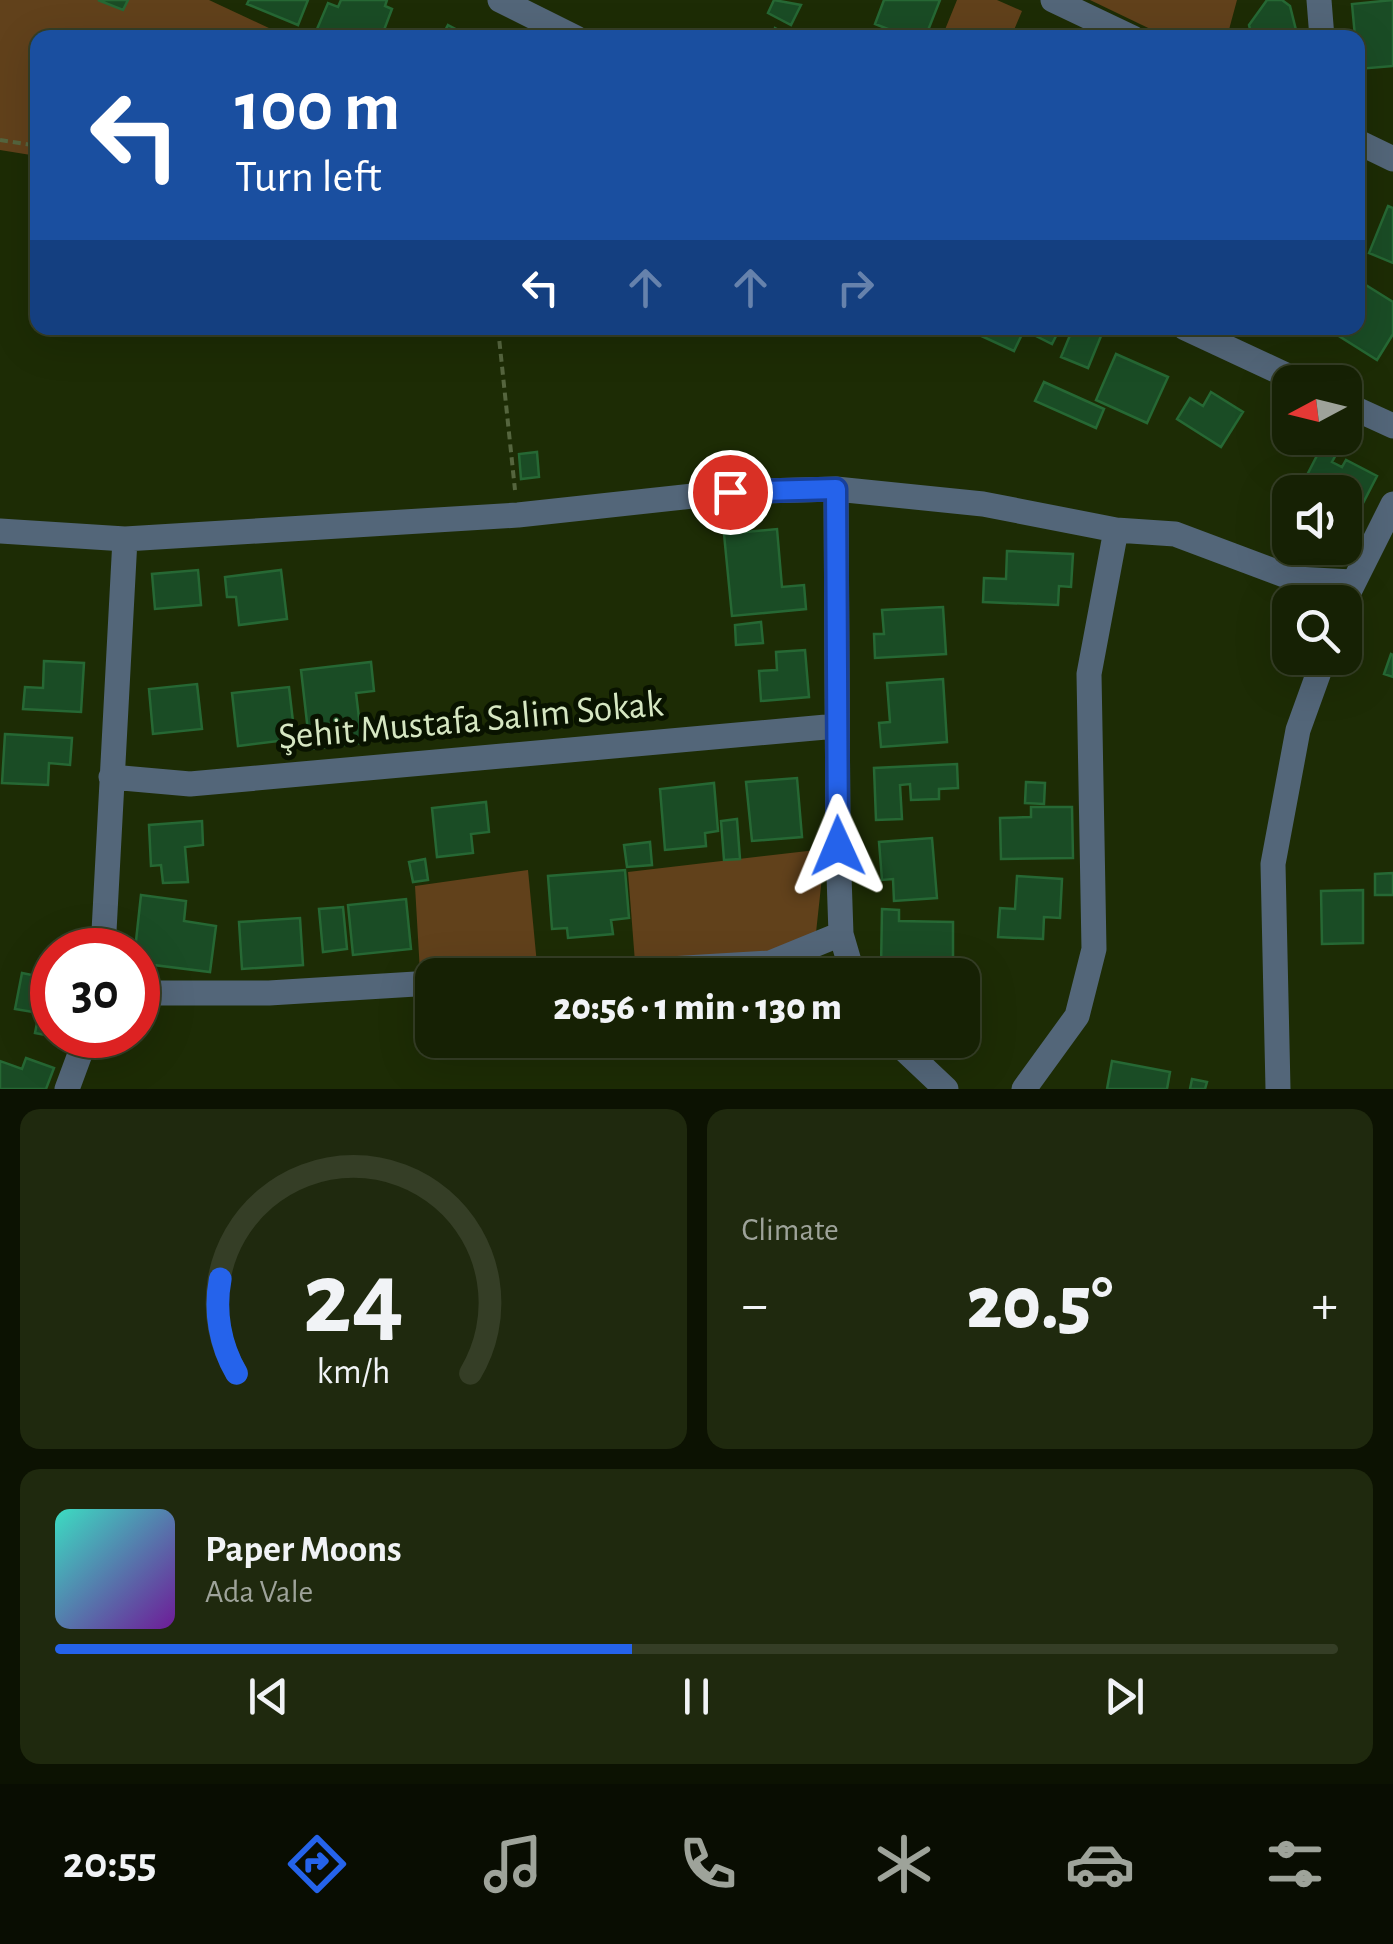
<!DOCTYPE html>
<meta charset="utf-8">
<style>
body{margin:0;font-family:"Alegreya Sans",sans-serif;background:#1f290e;color:#f1f3f6;height:100vh;display:flex;flex-direction:column;font-size:38px;white-space:nowrap}
*{box-sizing:border-box;margin:0}
p{font-size:32px;color:#9ea39a}
.icon{flex:none;width:55px;height:55px;fill:none;stroke:currentColor;stroke-width:2;stroke-linecap:round;stroke-linejoin:round}
.map{position:relative;height:1089px;overflow:hidden}
.side{display:flex;flex-direction:column;gap:20px;padding:20px;background:#0c1202;flex:1}
.side>*{flex:none}
.hud{position:absolute;left:30px;top:30px;width:1335px;height:305px;border-radius:20px;box-shadow:0 10px 40px #0002,0 0 0 2px #353e26;background:#1a4fa0;color:#fff;overflow:hidden}
.needle{width:65px;rotate:263deg}
.controls{position:absolute;left:1272px;top:365px;display:grid;gap:20px}
.controls a{display:grid;place-items:center;width:90px;height:90px;border-radius:20px;background:#162104;box-shadow:0 10px 40px #0002,0 0 0 2px #353e26;font-size:50px}
.speed{position:absolute;left:30px;top:928px;display:flex;gap:20px;font-size:50px;font-weight:700;text-align:center}
.speed>*{display:grid;place-content:center;width:130px;height:130px;border-radius:50%;background:#162104;box-shadow:0 10px 40px #0002,0 0 0 2px #353e26;line-height:1}
.speed .limit{border:15px solid #d22;background:#fff;color:#111}
.pin{position:absolute;display:grid;place-items:center;width:85px;height:85px;color:#fff;margin:-42px;border:5px solid #fff;border-radius:50%;box-shadow:0 2px 10px #0007}
.me{position:absolute;width:110px;margin:-55px;rotate:359deg;stroke-linejoin:round;filter:drop-shadow(0 0 8px #0008)}
.turn{display:flex;align-items:center;gap:35px;height:210px;padding:0 40px;font-size:45px}
.turn .icon{width:130px;height:130px;stroke-width:2.5}
.turn b{display:block;font-size:70px;line-height:85px}
.lanes{display:flex;align-items:center;height:95px;padding:0 40px;background:#0003;justify-content:center;gap:50px;direction:ltr}
.lanes .off{opacity:.35}
.big{font-size:75px;font-weight:800;line-height:1.1}
.side .tile{flex:1;display:flex;flex-direction:column;justify-content:center;gap:15px;min-width:0;padding:0 35px;border-radius:20px;background:#1f290e}
.side .dial{align-items:center;gap:0}
.dial svg{height:260px;overflow:visible;fill:none;stroke:#353e26;stroke-width:7;stroke-linecap:round;text-anchor:middle}
.dial text{fill:#f1f3f6;stroke:none}
.song{display:flex;align-items:center;gap:30px}
.cover{width:120px;height:120px;border-radius:15px;background:linear-gradient(135deg,hsl(170 70% 55%),hsl(280 70% 35%))}
.played{height:10px;border-radius:5px;background:linear-gradient(90deg,#2563eb 45%,#353e26 45%)}
.keys{display:flex;justify-content:space-around;direction:ltr}
.heat{display:flex;justify-content:space-between;align-items:center;font-size:55px;direction:ltr}
.side .tiles{flex:1;display:grid;gap:20px;grid-template-columns:1fr 1fr}
.tile:last-child{grid-column:span 2}
.trip{position:absolute;left:415px;top:958px;width:565px;height:100px;border-radius:20px;background:#162104;box-shadow:0 10px 40px #0002,0 0 0 2px #353e26;font-weight:800;line-height:100px;text-align:center}
.tab-bar{display:flex;height:160px;justify-content:space-around;align-items:center;background:#090d02;color:#9ea39a}
.tab-bar .icon{width:70px;height:70px}
.tab-bar .current{color:#2563eb}
.tab-bar b{font-size:45px;color:#f1f3f6}
.map>svg:first-child{display:block}
.green{fill:#61411b}
.building{fill:#1a4c25;stroke:#266834;stroke-width:2.5}
.lines{fill:none;stroke-linecap:round;stroke-linejoin:round}
.path{stroke:#55653e;stroke-width:4;stroke-dasharray:8 5;stroke-linecap:butt}
.minor{stroke:#536679;stroke-width:25}
.tertiary{stroke:#536679;stroke-width:25}
.route-casing{stroke:#184099;stroke-width:25}
.route{stroke:#2563eb;stroke-width:18}
.labels{text-anchor:middle;dominant-baseline:central;stroke-width:10;stroke-linejoin:round;paint-order:stroke}
.street-label{font-size:38px;fill:#d6e7c2;stroke:#091300}
</style>
<div class="map">
<svg width="1393" height="1089" viewBox="0 0 1393 1089">
<rect width="100%" height="100%" fill="#1d2c05"/>
<path class="green" d="M 0,0 L 209,0 L 288,37 L 38,38 L 37,156 L 0,150 Z
M 957,0 L 997,0 L 1022,11 L 1011,37 L 942,37 Z
M 1090,0 L 1237,0 L 1227,37 L 1167,37 Z
M 825,849 L 812,970 L 636,975 L 628,872 Z
M 528,870 L 538,975 L 432,975 L 421,990 L 415,886 Z"/>
<path class="building" d="M 98,0 L 128,0 L 123,10 Z
M 249,0 L 308,0 L 298,25 L 247,4 Z
M 341,0 L 387,0 L 385,6 L 392,9 L 381,38 L 338,38 L 317,29 L 328,3 L 338,7 Z
M 774,0 L 801,5 L 791,25 L 768,13 Z
M 884,0 L 940,0 L 925,38 L 911,38 L 875,24 Z
M 1267,0 L 1282,0 L 1290,6 L 1298,38 L 1252,38 L 1249,25 Z
M 1393,0 L 1393,66 L 1358,69 L 1352,4 Z
M 448,25 L 469,36 L 468,38 L 441,38 Z
M 775,28 L 795,38 L 771,38 Z
M 1388,206 L 1393,208 L 1393,263 L 1369,253 Z
M 1361,282 L 1393,302 L 1393,334 L 1377,360 L 1331,331 L 1358,328 Z
M 983,328 L 1025,328 L 1014,351 L 979,335 Z
M 1035,328 L 1060,328 L 1052,344 L 1032,334 Z
M 1073,328 L 1101,336 L 1088,368 L 1061,357 Z
M 1116,354 L 1168,377 L 1147,423 L 1096,400 Z
M 1044,382 L 1104,409 L 1096,428 L 1035,401 Z
M 1211,392 L 1243,412 L 1221,447 L 1177,419 L 1190,398 L 1203,406 Z
M 1326,438 L 1345,438 L 1332,462 L 1342,467 L 1346,460 L 1377,476 L 1360,509 L 1345,501 L 1345,492 L 1327,492 L 1304,481 Z
M 537,452 L 539,477 L 521,479 L 519,454 Z
M 777,529 L 782,587 L 804,585 L 806,609 L 732,616 L 724,534 Z
M 1007,551 L 1073,554 L 1071,587 L 1059,586 L 1058,605 L 983,602 L 984,578 L 1006,579 Z
M 198,570 L 201,605 L 155,609 L 152,574 Z
M 281,570 L 287,619 L 239,625 L 236,597 L 227,597 L 225,577 Z
M 943,607 L 946,654 L 875,658 L 874,634 L 884,634 L 882,610 Z
M 761,622 L 763,643 L 736,645 L 735,625 Z
M 805,650 L 809,697 L 761,701 L 759,671 L 777,670 L 776,652 Z
M 1391,654 L 1393,655 L 1393,677 L 1384,674 Z
M 44,661 L 84,663 L 81,712 L 23,709 L 25,687 L 43,688 Z
M 371,662 L 374,691 L 356,693 L 362,743 L 310,749 L 301,670 Z
M 943,679 L 947,742 L 881,747 L 879,723 L 890,722 L 887,683 Z
M 197,684 L 202,729 L 153,734 L 149,689 Z
M 289,687 L 295,739 L 238,746 L 232,693 Z
M 5,734 L 72,738 L 70,765 L 49,763 L 48,785 L 2,783 Z
M 957,764 L 958,788 L 939,789 L 939,799 L 911,800 L 910,784 L 900,785 L 902,819 L 876,820 L 874,768 Z
M 797,778 L 802,837 L 752,841 L 746,782 Z
M 1026,782 L 1045,783 L 1044,804 L 1025,803 Z
M 714,783 L 718,831 L 705,833 L 706,846 L 665,850 L 660,789 Z
M 486,802 L 489,832 L 471,834 L 473,853 L 437,857 L 432,808 Z
M 1031,807 L 1072,807 L 1073,858 L 1001,859 L 1000,818 L 1031,817 Z
M 737,819 L 740,859 L 724,860 L 721,821 Z
M 202,821 L 203,845 L 185,847 L 188,882 L 163,883 L 161,865 L 151,866 L 149,825 Z
M 932,838 L 937,898 L 894,901 L 893,879 L 882,880 L 879,842 Z
M 650,842 L 652,865 L 627,867 L 624,845 Z
M 425,859 L 428,880 L 413,882 L 409,862 Z
M 625,870 L 629,918 L 611,920 L 613,934 L 568,938 L 567,928 L 552,929 L 548,876 Z
M 1393,873 L 1393,895 L 1375,895 L 1375,874 Z
M 1017,876 L 1062,879 L 1060,918 L 1044,917 L 1043,939 L 998,937 L 1000,908 L 1015,909 Z
M 1363,890 L 1363,943 L 1322,944 L 1321,891 Z
M 141,895 L 186,901 L 184,921 L 216,926 L 210,972 L 138,963 L 135,950 Z
M 406,899 L 411,949 L 353,955 L 348,905 Z
M 343,907 L 347,949 L 323,952 L 319,909 Z
M 882,909 L 899,910 L 899,921 L 953,922 L 953,969 L 881,968 Z
M 300,918 L 303,965 L 242,969 L 239,922 Z
M 22,973 L 52,979 L 56,1037 L 35,1033 L 39,1013 L 15,1009 Z
M 26,1058 L 54,1068 L 46,1089 L 0,1089 L 0,1061 L 22,1069 Z
M 1112,1061 L 1170,1072 L 1167,1089 L 1107,1089 Z
M 1192,1079 L 1207,1082 L 1205,1089 L 1190,1089 Z"/>
<g class="lines">
<path class="path" d="M 0,140 L 38,146
M 498,328 L 515,490"/>
<path class="minor" d="M 1053,0 L 1133,38
M 1319,0 L 1322,38
M 1358,142 L 1393,159
M 836,489 L 838,846 L 841,934 L 853,975
M 0,531 L 125,539 L 518,515 L 730,492 L 836,489 L 983,504 L 1116,530 L 1175,534 L 1295,579 L 1352,582
M 1344,602 L 1393,504
M 111,777 L 190,784 L 837,726
M 103,950 L 125,539
M 569,975 L 770,963 L 841,934
M 138,993 L 269,993 L 432,983
M 894,1040 L 946,1089
M 67,1089 L 87,1035
M 1024,1089 L 1077,1016 L 1094,949 L 1089,674 L 1116,530
M 1278,1089 L 1273,864 L 1298,730 L 1324,658"/>
<path class="tertiary" d="M 500,0 L 576,38
M 1185,328 L 1301,382
M 1345,404 L 1393,426"/>
</g>
<g class="lines">
<defs>
<path id="route" d="M 730,492 L 836,489 L 838,846"/>
</defs>
<use href="#route" class="route-casing"/>
<use href="#route" class="route"/>
</g>
<g class="labels">
<g class="street-label">
<text transform="translate(471 721) rotate(-5)">Şehit Mustafa Salim Sokak</text>
</g>
</g>
</svg>
<div class="controls">
<a><svg class="needle" viewBox="-14 -14 28 28"><path d="M0-13l5 13h-10z" fill="#e53935"/><path d="M0 13l5-13h-10z" fill="#9ea39a"/></svg></a>
<a><svg class="icon" aria-label="sound" viewBox="0 0 24 24"><path d="M4 9h4l5-4v14l-5-4H4zM17 9q2 3 0 6"/></svg></a>
<a><svg class="icon" aria-label="search" viewBox="0 0 24 24"><circle cx="10" cy="10" r="6"/><path d="M15 15l6 6"/></svg></a>
</div>
<div class="speed"><div class="limit">30</div></div>
<div class="pin" style="left:730px;top:492px;background:#d93025"><svg class="icon" aria-label="arrive" viewBox="0 0 24 24"><path d="M6 21V4h12l-3 4 3 4H6"/></svg></div>
<svg class="me" style="left:838px;top:846px" viewBox="-20 -20 40 40"><path d="M0-17L14 15 0 8-14 15z" fill="#2563eb" stroke="#fff" stroke-width="4"/></svg>
<div class="trip">20:56 · 1 min · 130 m</div>
<div class="hud">
<div class="turn"><svg class="icon" aria-label="left" viewBox="0 0 24 24"><path d="M17 20v-9H6M10 6l-5 5 5 5"/></svg><div><b>100 m</b>Turn left</div></div>
<div class="lanes"><svg class="icon" aria-label="left" viewBox="0 0 24 24"><path d="M17 20v-9H6M10 6l-5 5 5 5"/></svg><svg class="icon off" aria-label="ahead" viewBox="0 0 24 24"><path d="M12 20V5M6 11l6-6 6 6"/></svg><svg class="icon off" aria-label="ahead" viewBox="0 0 24 24"><path d="M12 20V5M6 11l6-6 6 6"/></svg><svg class="icon off" aria-label="right" viewBox="0 0 24 24"><path d="M7 20v-9h11M14 6l5 5-5 5"/></svg></div>
</div>
</div>
<section class="side">
<div class="tiles">
<div class="tile dial"><svg viewBox="0 0 100 80">
<path d="M14 69A42 42 0 1 1 86 69"/>
<path d="M14 69A42 42 0 0 1 9 40" stroke="#2563eb"/>
<text x="50" y="56" font-size="32" font-weight="700">24</text>
<text x="50" y="72" font-size="11">km/h</text>
</svg></div>
<div class="tile"><p>Climate</p>
<div class="heat"><a>−</a><b class="big">20.5°</b><a>+</a></div>
</div>
<div class="tile">
<div class="song"><i class="cover"></i><div><b>Paper Moons</b><p>Ada Vale</p></div></div>
<div class="played"></div>
<div class="keys"><svg class="icon" aria-label="previous" viewBox="0 0 24 24"><path d="M18 5L8 12l10 7zM5 5v14"/></svg><svg class="icon" aria-label="pause" viewBox="0 0 24 24"><path d="M8 5v14M16 5v14"/></svg><svg class="icon" aria-label="next" viewBox="0 0 24 24"><path d="M6 5l10 7-10 7zM19 5v14"/></svg></div>
</div>
</div>
</section>
<nav class="tab-bar">
<b>20:55</b>
<svg class="icon current" aria-label="directions" viewBox="0 0 24 24"><path d="M12 3l9 9-9 9-9-9zM9 14v-3h6M13 9l2 2-2 2"/></svg>
<svg class="icon" aria-label="music" viewBox="0 0 24 24"><path d="M9 18V5l10-2v13"/><circle cx="6" cy="18" r="3"/><circle cx="16" cy="16" r="3"/></svg>
<svg class="icon" aria-label="phone" viewBox="0 0 24 24"><path d="M5 4h4l2 5-3 2q2 4 5 5l2-3 5 2v4C11 20 4 13 5 4z"/></svg>
<svg class="icon" aria-label="climate" viewBox="0 0 24 24"><path d="M12 3v18M4 7l16 10M4 17L20 7"/></svg>
<svg class="icon" aria-label="car" viewBox="0 0 24 24"><path d="M5 17H2v-5l4-1 3-4h7l3 4 3 1v5h-3M9 17h6M6 11h13"/><circle cx="7" cy="17" r="2"/><circle cx="17" cy="17" r="2"/></svg>
<svg class="icon" aria-label="filters" viewBox="0 0 24 24"><path d="M4 7h16M4 17h16"/><circle cx="9" cy="7" r="2"/><circle cx="15" cy="17" r="2"/></svg>
</nav>
